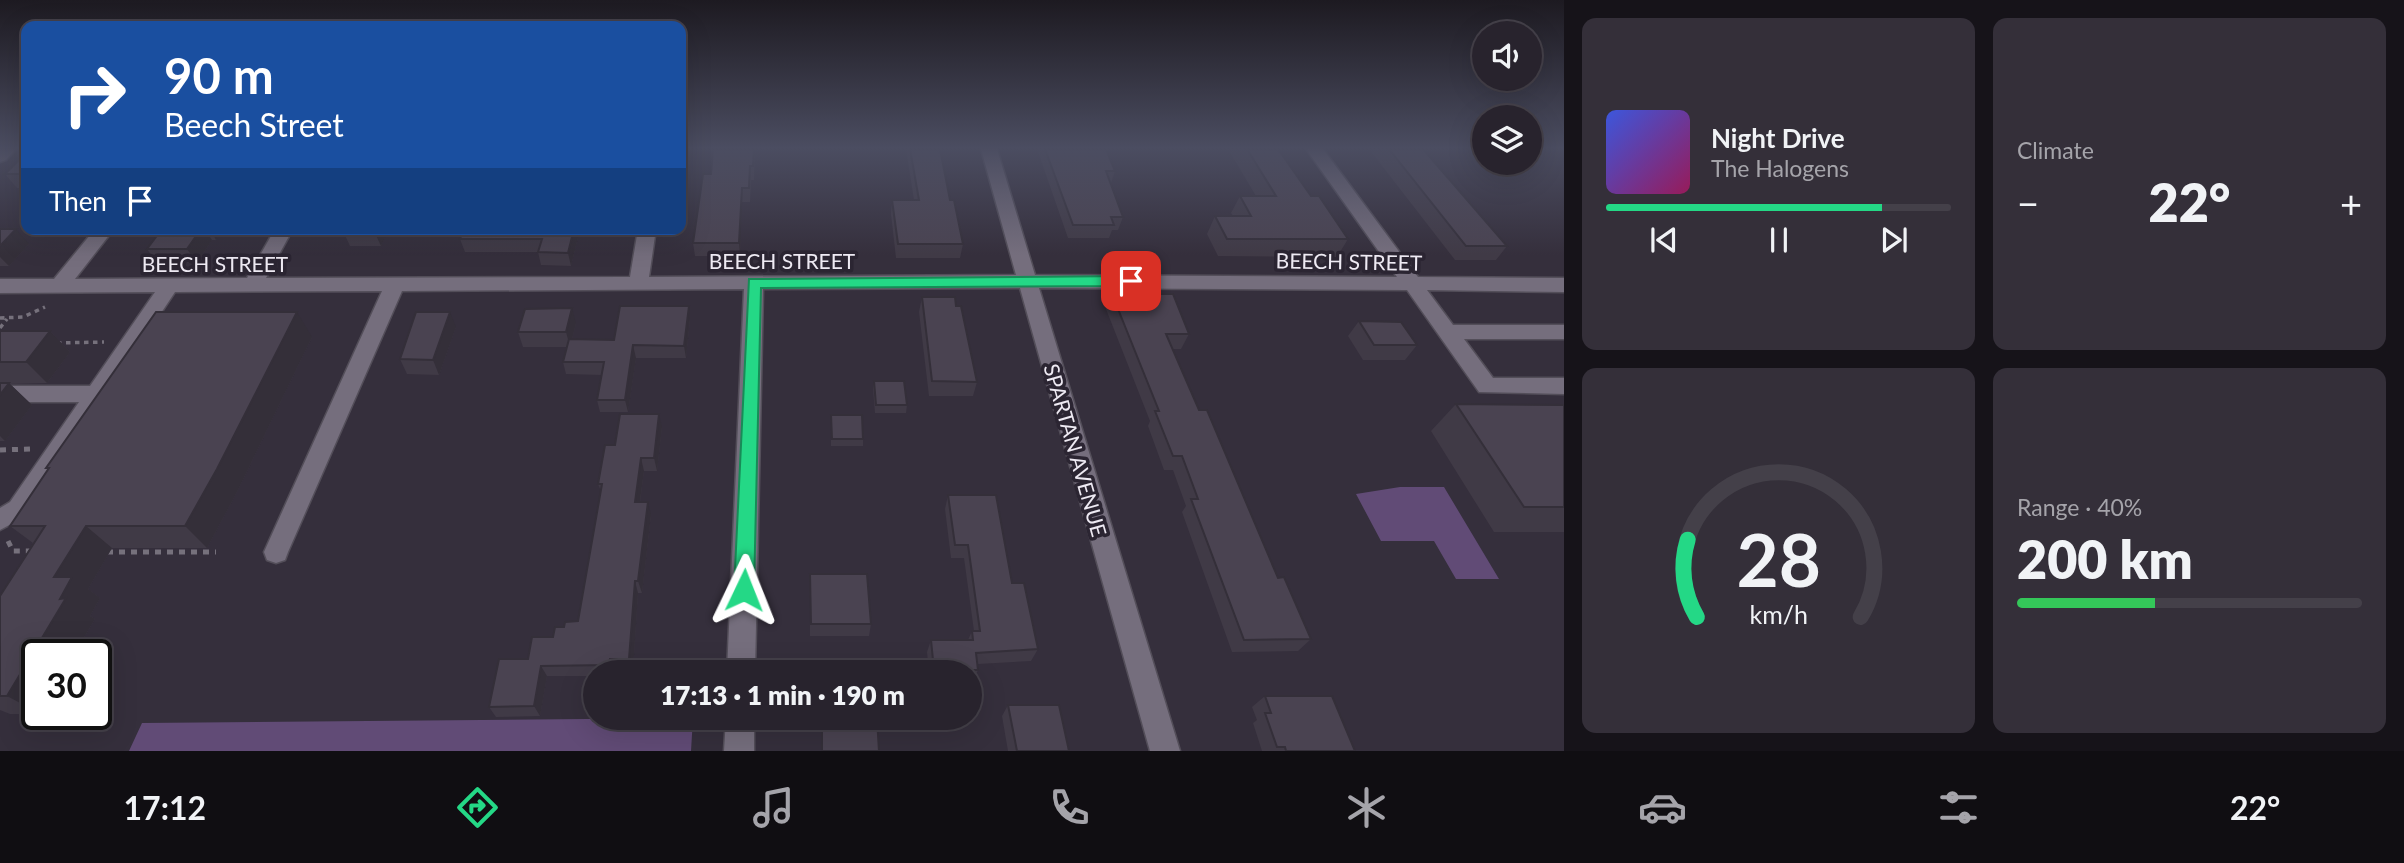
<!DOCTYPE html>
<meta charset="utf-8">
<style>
body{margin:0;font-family:Lato,sans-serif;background:#342f39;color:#f1f3f6;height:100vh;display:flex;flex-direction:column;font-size:26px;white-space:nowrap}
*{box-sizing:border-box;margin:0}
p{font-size:23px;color:#a5a4aa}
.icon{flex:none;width:38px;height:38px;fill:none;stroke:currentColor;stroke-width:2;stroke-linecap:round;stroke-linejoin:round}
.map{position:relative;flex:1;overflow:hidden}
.details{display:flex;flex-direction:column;gap:18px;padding:18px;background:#161319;width:840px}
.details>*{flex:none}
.banner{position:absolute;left:21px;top:21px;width:665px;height:214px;border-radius:14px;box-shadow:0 7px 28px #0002,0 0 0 2px #444049;background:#1a4fa0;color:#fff;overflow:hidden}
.controls{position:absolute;left:1472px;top:21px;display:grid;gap:14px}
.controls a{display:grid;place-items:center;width:70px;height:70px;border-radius:50%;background:#28232d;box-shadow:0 7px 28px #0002,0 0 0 2px #444049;font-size:35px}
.speed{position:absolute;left:21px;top:639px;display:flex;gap:14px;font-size:35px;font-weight:700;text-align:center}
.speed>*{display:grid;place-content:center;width:91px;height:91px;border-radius:50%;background:#28232d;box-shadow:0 7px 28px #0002,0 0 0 2px #444049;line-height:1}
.speed .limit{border:4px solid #111;border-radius:10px;background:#fff;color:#111}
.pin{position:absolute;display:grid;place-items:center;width:60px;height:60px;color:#fff;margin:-30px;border-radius:14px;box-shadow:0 4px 10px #0006}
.me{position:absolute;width:77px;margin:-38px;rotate:2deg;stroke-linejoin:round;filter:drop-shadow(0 0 5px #0008)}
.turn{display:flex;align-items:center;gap:24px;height:147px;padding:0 28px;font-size:32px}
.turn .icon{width:91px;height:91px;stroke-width:2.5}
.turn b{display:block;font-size:49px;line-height:60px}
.then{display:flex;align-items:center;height:66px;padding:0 28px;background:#0003;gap:14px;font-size:26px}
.big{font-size:52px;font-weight:800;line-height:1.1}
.details .card{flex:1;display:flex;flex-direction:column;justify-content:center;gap:10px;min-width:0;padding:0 24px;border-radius:14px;background:#342f39}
.details .dial{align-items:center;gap:0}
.dial svg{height:182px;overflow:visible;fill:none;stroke:#444049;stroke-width:7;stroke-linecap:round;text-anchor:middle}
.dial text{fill:#f1f3f6;stroke:none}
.song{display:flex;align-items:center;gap:21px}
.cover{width:84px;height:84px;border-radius:10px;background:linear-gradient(135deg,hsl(230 70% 55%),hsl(330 70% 35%))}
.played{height:7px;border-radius:4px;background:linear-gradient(90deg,#24d886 80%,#444049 80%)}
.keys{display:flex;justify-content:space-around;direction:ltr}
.heat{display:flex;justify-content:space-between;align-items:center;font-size:38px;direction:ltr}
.charge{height:10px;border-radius:5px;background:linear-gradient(90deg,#34c759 40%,#444049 0)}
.details .tiles{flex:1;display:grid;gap:18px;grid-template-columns:repeat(2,1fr)}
.trip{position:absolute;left:583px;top:660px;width:399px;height:70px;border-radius:35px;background:#28232d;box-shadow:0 7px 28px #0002,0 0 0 2px #444049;font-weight:800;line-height:70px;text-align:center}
.menu{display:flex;height:112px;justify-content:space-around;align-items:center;background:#100e12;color:#a5a4aa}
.menu .icon{width:49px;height:49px}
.menu .active{color:#24d886}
.menu b{font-size:32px;color:#f1f3f6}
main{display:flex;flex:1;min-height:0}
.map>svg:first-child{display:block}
.green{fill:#614b76}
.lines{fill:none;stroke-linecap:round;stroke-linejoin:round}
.minor-casing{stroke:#534e59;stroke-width:3}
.path-far1{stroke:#76717c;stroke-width:3.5;stroke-dasharray:4.5 4.5;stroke-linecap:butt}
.path{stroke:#76717c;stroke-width:5;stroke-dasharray:6 6;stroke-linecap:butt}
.minor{fill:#756e7d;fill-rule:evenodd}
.wall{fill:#403a46}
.shaded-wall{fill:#342f39}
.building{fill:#4a4351;stroke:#342f39;stroke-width:2}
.route{fill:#24d886;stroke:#178c57;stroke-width:2}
.labels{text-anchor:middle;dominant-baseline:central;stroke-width:7;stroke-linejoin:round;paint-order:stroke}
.street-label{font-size:21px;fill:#eeeaf3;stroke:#2b2532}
</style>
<main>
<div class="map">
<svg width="1564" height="751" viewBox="0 0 1564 751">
<rect width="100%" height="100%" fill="#352f3c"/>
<path class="green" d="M 1400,487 L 1444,487 L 1499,579 L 1456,579 L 1434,541 L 1381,541 L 1356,494 Z
M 693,718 L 691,751 L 129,751 L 142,723 Z"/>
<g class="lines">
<defs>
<path id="minor" d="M 0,149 L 16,149 L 6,160 L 0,162 Z
M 981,149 L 997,149 L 1035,275 L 1397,277 L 1306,149 L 1323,149 L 1418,277 L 1564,278 L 1564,292 L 1427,290 L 1453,325 L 1564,325 L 1564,339 L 1464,339 L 1493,378 L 1564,378 L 1564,394 L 1479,392 L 1407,290 L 1039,288 L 1180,751 L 1150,751 L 1020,288 L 763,289 L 755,672 L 727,672 L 744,289 L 402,291 L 288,552 L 285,560 L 276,563 L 267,560 L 264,552 L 382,291 L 175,292 L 26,516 L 0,530 L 0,508 L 10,502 L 79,402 L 0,402 L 0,386 L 90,386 L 155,292 L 0,293 L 0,279 L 54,279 L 95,229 L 114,229 L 75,279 L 247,278 L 275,229 L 293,229 L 266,278 L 630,277 L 638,229 L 656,229 L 649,277 L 1016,275 Z
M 726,718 L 754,718 L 754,751 L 724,751 Z"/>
</defs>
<use href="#minor" class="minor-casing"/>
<path class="path-far1" d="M 0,318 L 23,317 L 45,307
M 0,328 L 7,319
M 57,343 L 104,342"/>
<path class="path" d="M 0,450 L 31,449
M 8,541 L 13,551 L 32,551
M 107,552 L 216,552"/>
<use href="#minor" class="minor"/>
</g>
<path class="wall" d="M 713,149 L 755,149 L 754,180 L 751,180 L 750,202 L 742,202 L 740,256 L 695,256 L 693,243 L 711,174 Z
M 906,149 L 940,149 L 950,200 L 963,244 L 960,258 L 896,258 L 891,214 L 892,200 L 914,200 Z
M 1037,149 L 1106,149 L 1115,171 L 1111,183 L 1123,217 L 1118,230 L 1112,230 L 1109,238 L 1068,238 Z
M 1228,149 L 1278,149 L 1311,196 L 1348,239 L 1337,257 L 1218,256 L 1207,234 L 1215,216 L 1233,216 L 1231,213 L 1240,196 L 1256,196 Z
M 1369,149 L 1423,149 L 1507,246 L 1496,260 L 1455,260 Z
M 26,153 L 26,188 L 17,188 L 5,174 Z
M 0,229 L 29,244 L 9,266 L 0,266 Z
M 162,229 L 223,229 L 216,240 L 212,240 L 197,263 L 157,263 L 147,249 Z
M 389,229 L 381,246 L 350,246 L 343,231 Z
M 580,229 L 571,266 L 541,265 L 538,252 L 465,252 L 460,239 Z
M 1112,294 L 1189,334 L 1181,349 L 1172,349 L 1199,410 L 1278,578 L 1311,639 L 1298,651 L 1232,652 L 1182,512 L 1186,506 L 1173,470 L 1164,470 L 1148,426 L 1150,421 L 1106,309 Z
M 922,297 L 956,306 L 977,382 L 973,396 L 929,396 L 919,312 Z
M 690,319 L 686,358 L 636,358 L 628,412 L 600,412 L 597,400 L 602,375 L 566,374 L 563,362 L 566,347 L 523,347 L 518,332 L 576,323 L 572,339 L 614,340 Z
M 1359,321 L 1417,345 L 1405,360 L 1363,360 L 1348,336 Z
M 456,327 L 439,375 L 407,374 L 400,359 Z
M 0,331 L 50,331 L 70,352 L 47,383 L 10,384 L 32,405 L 5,441 L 0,441 Z
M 312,337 L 237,492 L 207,548 L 112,548 L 88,589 L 100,598 L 90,616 L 95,619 L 74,654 L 37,654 L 37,714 L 41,714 L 10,714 L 0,710 L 0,596 L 33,543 L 10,526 L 48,470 L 46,468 Z
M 874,381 L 907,405 L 906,413 L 875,413 L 873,389 Z
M 1456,404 L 1564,405 L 1564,532 L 1494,532 L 1431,431 Z
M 831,415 L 863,439 L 863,446 L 831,446 Z
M 662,427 L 657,471 L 644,471 L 640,502 L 651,515 L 642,593 L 638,593 L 633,670 L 595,672 L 595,676 L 547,676 L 540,716 L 496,717 L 489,707 L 528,659 L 564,627 L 578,621 L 601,491 L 598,484 L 615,445 Z
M 948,495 L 1012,583 L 1038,649 L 1031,661 L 978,664 L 978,670 L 973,681 L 970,681 L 970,672 L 929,672 L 927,652 L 931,640 L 968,640 L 972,631 L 974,631 L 964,558 L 951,558 L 945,509 Z
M 810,574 L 871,624 L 869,636 L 810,636 Z
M 1265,696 L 1355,751 L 1262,751 L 1253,723 L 1257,720 L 1252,707 Z
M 1008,705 L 1069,751 L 1008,751 L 1002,716 Z
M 821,718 L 877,718 L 879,751 L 821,751 Z"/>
<path class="shaded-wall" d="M 742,188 L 742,202 L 740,256 L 739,243 Z
M 16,229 L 29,244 L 9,266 L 0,257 L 0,246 Z
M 201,229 L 205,229 L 212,240 L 197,263 L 187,249 Z
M 210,229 L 223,229 L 216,240 Z
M 375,229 L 389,229 L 381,246 L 374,231 Z
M 574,229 L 580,229 L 571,266 L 568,253 Z
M 689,306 L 690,319 L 686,358 L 684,346 Z
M 572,308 L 576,323 L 570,347 L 566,332 Z
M 297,312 L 312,337 L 237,492 L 207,548 L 185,526 Z
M 450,312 L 456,327 L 439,375 L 433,360 Z
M 50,331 L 70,352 L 47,383 L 26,362 Z
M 633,345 L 636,358 L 628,412 L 625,400 Z
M 9,383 L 32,405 L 5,441 L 0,436 L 0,395 Z
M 659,414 L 662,427 L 657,471 L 654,458 Z
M 641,458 L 644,471 L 638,515 L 635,502 Z
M 648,502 L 651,515 L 642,593 L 638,581 Z
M 86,526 L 112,548 L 88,589 L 100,598 L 90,616 L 95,619 L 74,654 L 37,654 L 37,712 L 7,696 L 60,599 L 54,577 Z
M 635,581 L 638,593 L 633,670 L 629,659 Z
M 610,659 L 614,670 L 613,672 L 612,672 L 609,665 Z
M 541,666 L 547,676 L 540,716 L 534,706 Z"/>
<path class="building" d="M 713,149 L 754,149 L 753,166 L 750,166 L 749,188 L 742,188 L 739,243 L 693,243 L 703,174 L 711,174 Z
M 910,149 L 940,149 L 950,200 L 954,200 L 963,244 L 898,244 L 892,200 L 919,200 Z
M 1045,149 L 1106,149 L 1115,171 L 1106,171 L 1123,217 L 1111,217 L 1114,225 L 1073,225 Z
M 1247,149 L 1278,149 L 1311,196 L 1319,196 L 1348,239 L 1227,239 L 1215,216 L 1251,216 L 1240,196 L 1276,196 Z
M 1389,149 L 1423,149 L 1507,246 L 1466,246 Z
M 26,153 L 26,174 L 5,174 Z
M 0,229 L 16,229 L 0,246 Z
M 162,229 L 201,229 L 187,249 L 147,249 Z
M 344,229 L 375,229 L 374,231 L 343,231 Z
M 464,229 L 574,229 L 568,253 L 538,252 L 542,239 L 460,239 Z
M 1112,294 L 1173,294 L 1189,334 L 1166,334 L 1199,410 L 1207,410 L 1278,578 L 1284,577 L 1311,639 L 1244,640 L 1191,499 L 1198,499 L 1182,456 L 1173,456 L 1155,411 L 1159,411 Z
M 922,297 L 955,297 L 956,306 L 961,306 L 977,382 L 932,381 Z
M 620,306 L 689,306 L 684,346 L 633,345 L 625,400 L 597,400 L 604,362 L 563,362 L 569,339 L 614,340 Z
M 572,308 L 566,332 L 518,332 L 525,309 Z
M 156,312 L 297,312 L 217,469 L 185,526 L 86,526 L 54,577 L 72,577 L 60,599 L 66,598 L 7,696 L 0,696 L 0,596 L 45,526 L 10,526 L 49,468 L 46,468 Z
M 416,312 L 450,312 L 433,360 L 400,359 Z
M 1359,321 L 1401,322 L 1417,345 L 1374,345 Z
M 0,331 L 50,331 L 26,362 L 0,362 Z
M 874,381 L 904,381 L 907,405 L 876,405 Z
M 0,383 L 9,383 L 0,395 Z
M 1456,404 L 1564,405 L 1564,507 L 1524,507 Z
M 620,414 L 659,414 L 654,458 L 641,458 L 635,502 L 648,502 L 638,581 L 635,581 L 629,659 L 610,659 L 609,665 L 541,666 L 534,706 L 489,707 L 499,659 L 528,659 L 532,637 L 553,637 L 555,627 L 564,627 L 565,622 L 578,621 L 602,484 L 598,484 L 605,445 L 615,445 Z
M 831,415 L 862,415 L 863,439 L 832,439 Z
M 948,495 L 996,495 L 1012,583 L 1024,583 L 1038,649 L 976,653 L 978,670 L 934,670 L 931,640 L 973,640 L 972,631 L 980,631 L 968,545 L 955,545 Z
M 810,574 L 867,574 L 871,624 L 811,624 Z
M 1265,696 L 1332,696 L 1355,751 L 1286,751 L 1285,747 L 1277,747 L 1265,713 L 1271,713 Z
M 1008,705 L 1059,705 L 1069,751 L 1017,751 Z
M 822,718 L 877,718 L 879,751 L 822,751 Z"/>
<linearGradient id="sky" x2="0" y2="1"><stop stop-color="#1d1a21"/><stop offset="0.58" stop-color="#4b4d61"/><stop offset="1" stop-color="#4b4d61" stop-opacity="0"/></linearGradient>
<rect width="1564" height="255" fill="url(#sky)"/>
<path class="route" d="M 1131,276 L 1138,281 L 1131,286 L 761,288 L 754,590 L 751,596 L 744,599 L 737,596 L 734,590 L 749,279 Z"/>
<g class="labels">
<g class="street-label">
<text x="782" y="260">BEECH STREET</text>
<text transform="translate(1349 261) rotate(1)">BEECH STREET</text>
<text x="215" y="263">BEECH STREET</text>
<text transform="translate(1076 450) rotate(74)">SPARTAN AVENUE</text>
</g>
</g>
</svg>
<div class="controls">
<a><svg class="icon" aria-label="sound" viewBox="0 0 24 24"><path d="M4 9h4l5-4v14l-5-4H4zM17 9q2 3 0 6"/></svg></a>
<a><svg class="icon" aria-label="layers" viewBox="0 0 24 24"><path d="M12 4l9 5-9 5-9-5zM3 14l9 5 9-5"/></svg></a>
</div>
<div class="speed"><div class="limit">30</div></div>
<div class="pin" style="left:1131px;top:281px;background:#d93025"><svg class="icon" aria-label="arrive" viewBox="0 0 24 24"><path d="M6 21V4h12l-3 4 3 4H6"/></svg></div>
<svg class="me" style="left:744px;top:590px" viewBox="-20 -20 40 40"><path d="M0-17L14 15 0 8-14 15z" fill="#24d886" stroke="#fff" stroke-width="4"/></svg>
<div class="trip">17:13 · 1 min · 190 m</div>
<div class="banner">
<div class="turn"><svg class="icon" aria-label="right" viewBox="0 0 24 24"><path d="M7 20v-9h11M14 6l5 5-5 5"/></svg><div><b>90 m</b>Beech Street</div></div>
<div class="then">Then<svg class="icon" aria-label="arrive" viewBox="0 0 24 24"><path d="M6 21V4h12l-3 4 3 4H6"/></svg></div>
</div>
</div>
<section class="details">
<div class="tiles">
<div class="card">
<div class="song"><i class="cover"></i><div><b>Night Drive</b><p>The Halogens</p></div></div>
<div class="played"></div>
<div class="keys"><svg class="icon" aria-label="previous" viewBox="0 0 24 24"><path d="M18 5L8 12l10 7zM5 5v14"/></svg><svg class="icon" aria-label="pause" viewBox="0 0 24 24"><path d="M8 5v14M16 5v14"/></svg><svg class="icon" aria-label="next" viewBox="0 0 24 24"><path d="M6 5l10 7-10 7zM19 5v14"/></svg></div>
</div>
<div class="card"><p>Climate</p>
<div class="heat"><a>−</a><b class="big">22°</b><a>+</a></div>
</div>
<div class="card dial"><svg viewBox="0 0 100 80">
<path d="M14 69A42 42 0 1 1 86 69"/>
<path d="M14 69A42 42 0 0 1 10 35" stroke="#24d886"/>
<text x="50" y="56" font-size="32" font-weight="700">28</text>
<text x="50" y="72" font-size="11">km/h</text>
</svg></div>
<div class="card"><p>Range · 40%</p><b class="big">200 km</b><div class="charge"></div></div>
</div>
</section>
</main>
<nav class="menu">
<b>17:12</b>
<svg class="icon active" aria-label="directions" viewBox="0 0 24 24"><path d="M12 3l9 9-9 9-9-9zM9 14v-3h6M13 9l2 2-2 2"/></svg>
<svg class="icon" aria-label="music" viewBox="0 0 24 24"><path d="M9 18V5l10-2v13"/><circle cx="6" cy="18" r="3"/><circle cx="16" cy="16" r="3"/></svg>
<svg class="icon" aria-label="phone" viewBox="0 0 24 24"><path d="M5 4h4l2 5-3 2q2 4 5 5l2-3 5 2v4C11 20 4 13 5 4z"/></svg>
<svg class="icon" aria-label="climate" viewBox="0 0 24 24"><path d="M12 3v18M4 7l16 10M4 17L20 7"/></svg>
<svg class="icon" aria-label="car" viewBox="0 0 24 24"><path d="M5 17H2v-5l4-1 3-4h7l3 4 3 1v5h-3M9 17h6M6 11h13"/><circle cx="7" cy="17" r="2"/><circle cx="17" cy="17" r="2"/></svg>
<svg class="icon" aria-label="filters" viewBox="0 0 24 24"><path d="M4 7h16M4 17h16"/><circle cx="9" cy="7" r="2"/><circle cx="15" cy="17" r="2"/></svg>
<b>22°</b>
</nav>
